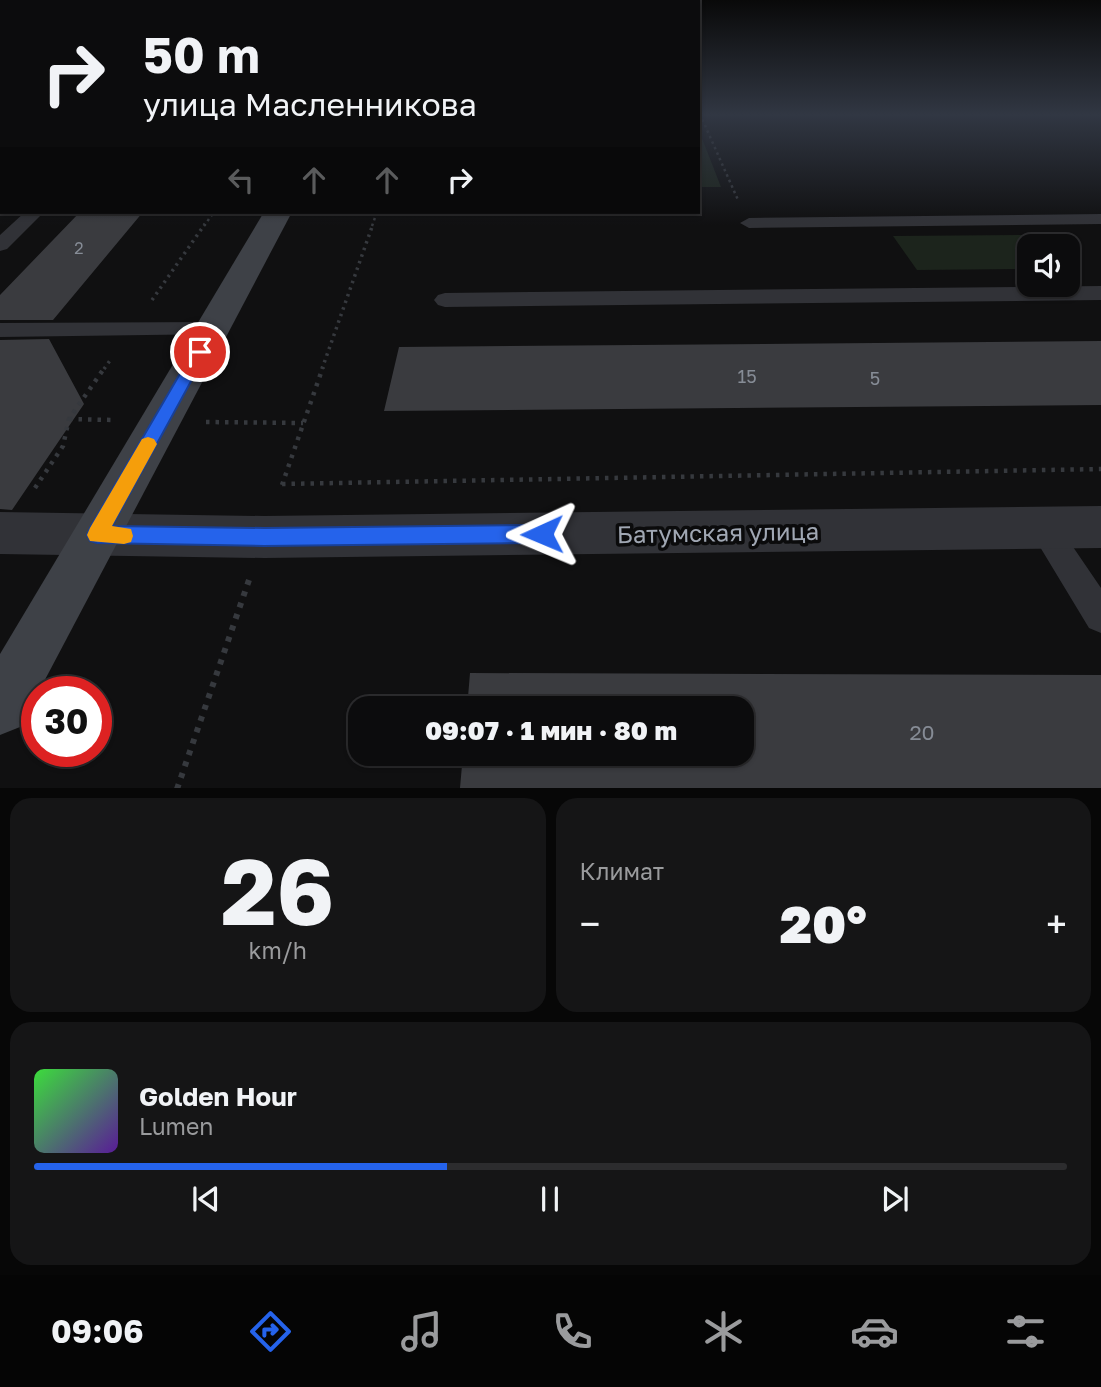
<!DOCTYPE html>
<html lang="ru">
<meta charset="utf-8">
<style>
body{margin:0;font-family:"Golos Text",sans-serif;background:#151516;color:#f1f3f6;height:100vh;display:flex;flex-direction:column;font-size:26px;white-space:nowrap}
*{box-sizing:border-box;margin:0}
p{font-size:23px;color:#9a9b9d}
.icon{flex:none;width:38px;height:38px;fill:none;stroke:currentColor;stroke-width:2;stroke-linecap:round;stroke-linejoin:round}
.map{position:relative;height:788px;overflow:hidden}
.panel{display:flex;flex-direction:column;gap:10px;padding:10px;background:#070707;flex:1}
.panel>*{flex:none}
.hud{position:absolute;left:0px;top:0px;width:700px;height:214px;box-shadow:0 2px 5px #0004,0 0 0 2px #2c2c2e;background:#0c0c0d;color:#f1f3f6;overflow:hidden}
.buttons{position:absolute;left:1017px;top:234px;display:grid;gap:14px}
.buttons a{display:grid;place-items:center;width:63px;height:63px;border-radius:14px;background:#0c0c0d;box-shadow:0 2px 5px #0004,0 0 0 2px #2c2c2e;font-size:35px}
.speed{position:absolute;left:21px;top:676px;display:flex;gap:14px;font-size:35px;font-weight:700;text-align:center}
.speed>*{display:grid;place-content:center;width:91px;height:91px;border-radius:50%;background:#0c0c0d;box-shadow:0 2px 5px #0004,0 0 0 2px #2c2c2e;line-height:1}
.speed .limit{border:10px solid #d22;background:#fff;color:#111}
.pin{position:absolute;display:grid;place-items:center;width:60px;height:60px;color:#fff;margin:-30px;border:4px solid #fff;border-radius:50%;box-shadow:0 2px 7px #0007}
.me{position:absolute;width:77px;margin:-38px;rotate:269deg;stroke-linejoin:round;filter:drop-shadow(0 0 5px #0008)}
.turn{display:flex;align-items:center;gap:24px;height:147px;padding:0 28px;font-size:32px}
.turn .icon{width:91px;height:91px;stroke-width:2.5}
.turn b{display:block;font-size:49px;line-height:60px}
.lanes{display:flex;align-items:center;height:66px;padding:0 28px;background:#0003;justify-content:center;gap:35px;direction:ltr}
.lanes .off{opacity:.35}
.big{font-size:52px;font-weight:800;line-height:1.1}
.panel .card{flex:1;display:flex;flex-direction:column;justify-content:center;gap:10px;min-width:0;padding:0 24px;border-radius:21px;background:#151516}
.panel .dial{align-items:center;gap:0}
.dial b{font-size:91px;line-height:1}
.song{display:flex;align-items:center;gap:21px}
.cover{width:84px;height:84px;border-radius:10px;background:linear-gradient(135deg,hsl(120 70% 55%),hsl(270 70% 35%))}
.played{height:7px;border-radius:4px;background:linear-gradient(90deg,#2563eb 40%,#2c2c2e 40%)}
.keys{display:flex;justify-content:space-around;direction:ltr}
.heat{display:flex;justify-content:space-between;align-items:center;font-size:38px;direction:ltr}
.panel .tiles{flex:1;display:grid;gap:10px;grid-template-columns:1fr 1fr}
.card:last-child{grid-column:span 2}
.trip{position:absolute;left:348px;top:696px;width:406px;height:70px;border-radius:21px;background:#0c0c0d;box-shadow:0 2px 5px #0004,0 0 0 2px #2c2c2e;font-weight:800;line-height:70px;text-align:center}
.tab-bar{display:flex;height:112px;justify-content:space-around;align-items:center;background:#050505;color:#9a9b9d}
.tab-bar .icon{width:49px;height:49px}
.tab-bar .selected{color:#2563eb}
.tab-bar b{font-size:32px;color:#f1f3f6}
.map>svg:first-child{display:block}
.green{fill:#1c241c}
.building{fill:#3a3b3f}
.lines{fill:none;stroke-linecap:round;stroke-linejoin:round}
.path-far3{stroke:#36393e;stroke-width:2.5;stroke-dasharray:2.5 3.5;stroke-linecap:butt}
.path-far2{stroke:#36393e;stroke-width:3.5;stroke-dasharray:2.5 4.5;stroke-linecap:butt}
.path-far1{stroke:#36393e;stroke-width:4.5;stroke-dasharray:3.5 6;stroke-linecap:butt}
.path{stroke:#36393e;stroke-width:6;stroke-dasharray:5 7;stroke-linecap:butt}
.lane{fill:#313237;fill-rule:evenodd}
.street{fill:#313237;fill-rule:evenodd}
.secondary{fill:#3e4147;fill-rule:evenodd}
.route{fill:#2563eb;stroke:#184099;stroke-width:2}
.slow{fill:#f59e0b}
.labels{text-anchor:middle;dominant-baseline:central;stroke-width:7;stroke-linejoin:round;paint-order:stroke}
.far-number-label{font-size:16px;fill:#868c96}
.number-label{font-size:18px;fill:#868c96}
.near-number-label{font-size:21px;fill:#868c96}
.near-street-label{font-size:24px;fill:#a0a7b3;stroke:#0b0b0c}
</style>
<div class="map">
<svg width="1101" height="789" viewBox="0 0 1101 789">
<rect width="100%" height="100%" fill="#101011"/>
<path class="green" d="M 698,128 L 721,187 L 698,187 Z
M 1033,235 L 1044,247 L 1029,247 L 1029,269 L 917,270 L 893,236 Z"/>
<path class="building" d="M 80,212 L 143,212 L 53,320 L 0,320 L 0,295 Z
M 49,339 L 84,404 L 12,510 L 0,509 L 0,340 Z
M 1101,341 L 1101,405 L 384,411 L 399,347 Z
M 470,673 L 1101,675 L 1101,788 L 460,788 L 463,754 L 742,754 L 742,709 L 467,709 Z"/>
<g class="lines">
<path class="path-far3" d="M 700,114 L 738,200
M 204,226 L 214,212
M 372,226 L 377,212"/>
<path class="path-far2" d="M 152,300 L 205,224
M 104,369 L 111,359
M 322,369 L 373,224"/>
<path class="path-far1" d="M 69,419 L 113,420
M 206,422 L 303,423
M 282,484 L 1101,469
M 282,485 L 323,367
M 35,488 L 63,446 L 69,419 L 105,367"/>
<path class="path" d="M 177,789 L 249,580"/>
<path class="lane" d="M 25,212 L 44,212 L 7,249 L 0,251 L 0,235 Z
M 1101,214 L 1101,224 L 749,228 L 740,223 L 749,218 Z
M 1101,286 L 1101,300 L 445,307 L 438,305 L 434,300 L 438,295 L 445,293 Z
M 213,322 L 221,324 L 224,329 L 221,334 L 0,337 L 0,323 Z
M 1044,515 L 1054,519 L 1101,588 L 1101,633 L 1089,628 L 1034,537 L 1029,528 L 1034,519 Z"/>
<path class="street" d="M 1101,506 L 1101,548 L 264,558 L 0,554 L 0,512 L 264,516 Z"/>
<path class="secondary" d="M 264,212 L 292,212 L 20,727 L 0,735 L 0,654 Z"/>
</g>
<linearGradient id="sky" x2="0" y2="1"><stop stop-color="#090909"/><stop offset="0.51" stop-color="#313743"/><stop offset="1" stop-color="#313743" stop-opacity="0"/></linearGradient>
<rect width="1101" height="225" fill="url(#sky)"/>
<path class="route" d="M 200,347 L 207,352 L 112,526 L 264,528 L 542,525 L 549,528 L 552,534 L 549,540 L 542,543 L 264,546 L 97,543 L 90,541 L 87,535 L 90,528 L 195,348 Z"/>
<path class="slow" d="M 148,437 L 154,439 L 157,444 L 112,526 L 131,529 L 133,536 L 131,542 L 124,544 L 90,541 L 87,535 L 90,528 L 142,439 Z"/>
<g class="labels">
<g class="far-number-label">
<text x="79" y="248">2</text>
</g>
<g class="number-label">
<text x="747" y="376">15</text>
<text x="875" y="378">5</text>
</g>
<g class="near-number-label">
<text x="922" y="732">20</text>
</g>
<g class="near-street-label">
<text transform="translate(718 532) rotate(-1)">Батумская улица</text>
</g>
</g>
</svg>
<div class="buttons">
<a><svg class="icon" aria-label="sound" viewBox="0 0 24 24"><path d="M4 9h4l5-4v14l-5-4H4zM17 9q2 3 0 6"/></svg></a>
</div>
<div class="speed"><div class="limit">30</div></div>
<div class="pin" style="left:200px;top:352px;background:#d93025"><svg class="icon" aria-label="arrive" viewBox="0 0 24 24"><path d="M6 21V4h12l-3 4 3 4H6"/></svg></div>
<svg class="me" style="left:542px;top:534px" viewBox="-20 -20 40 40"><path d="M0-17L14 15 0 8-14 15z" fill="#2563eb" stroke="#fff" stroke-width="4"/></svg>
<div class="trip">09:07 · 1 мин · 80 m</div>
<div class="hud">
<div class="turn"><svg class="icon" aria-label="right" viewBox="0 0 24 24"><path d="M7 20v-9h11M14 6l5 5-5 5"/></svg><div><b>50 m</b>улица Масленникова</div></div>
<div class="lanes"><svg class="icon off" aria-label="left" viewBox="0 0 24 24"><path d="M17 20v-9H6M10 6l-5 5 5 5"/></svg><svg class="icon off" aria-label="ahead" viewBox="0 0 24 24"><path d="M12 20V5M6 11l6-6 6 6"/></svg><svg class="icon off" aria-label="ahead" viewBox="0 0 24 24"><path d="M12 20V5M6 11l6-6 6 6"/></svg><svg class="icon" aria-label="right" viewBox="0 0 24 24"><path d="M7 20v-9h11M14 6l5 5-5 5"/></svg></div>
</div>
</div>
<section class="panel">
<div class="tiles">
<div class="card dial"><b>26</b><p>km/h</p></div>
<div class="card"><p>Климат</p>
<div class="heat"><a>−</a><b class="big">20°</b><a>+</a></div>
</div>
<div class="card">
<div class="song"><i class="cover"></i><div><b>Golden Hour</b><p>Lumen</p></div></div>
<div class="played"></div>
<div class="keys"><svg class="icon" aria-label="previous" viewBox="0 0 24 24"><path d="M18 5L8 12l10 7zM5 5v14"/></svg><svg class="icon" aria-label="pause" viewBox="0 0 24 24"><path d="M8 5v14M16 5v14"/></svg><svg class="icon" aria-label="next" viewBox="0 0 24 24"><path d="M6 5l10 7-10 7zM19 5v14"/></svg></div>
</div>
</div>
</section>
<nav class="tab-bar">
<b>09:06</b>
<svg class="icon selected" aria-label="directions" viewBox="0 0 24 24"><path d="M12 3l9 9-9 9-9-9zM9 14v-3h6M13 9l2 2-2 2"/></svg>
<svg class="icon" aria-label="music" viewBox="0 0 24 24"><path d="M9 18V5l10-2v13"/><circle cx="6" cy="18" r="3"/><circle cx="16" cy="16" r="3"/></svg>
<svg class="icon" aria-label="phone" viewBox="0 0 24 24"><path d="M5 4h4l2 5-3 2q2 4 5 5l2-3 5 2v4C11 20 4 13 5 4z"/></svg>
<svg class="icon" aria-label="climate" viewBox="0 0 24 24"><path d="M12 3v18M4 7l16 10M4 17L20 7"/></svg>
<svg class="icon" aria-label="car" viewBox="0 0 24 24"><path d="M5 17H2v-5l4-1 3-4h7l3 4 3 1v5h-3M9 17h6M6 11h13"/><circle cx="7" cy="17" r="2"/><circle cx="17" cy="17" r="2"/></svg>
<svg class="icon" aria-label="filters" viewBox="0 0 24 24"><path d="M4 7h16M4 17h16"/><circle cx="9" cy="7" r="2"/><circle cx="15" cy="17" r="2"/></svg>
</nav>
